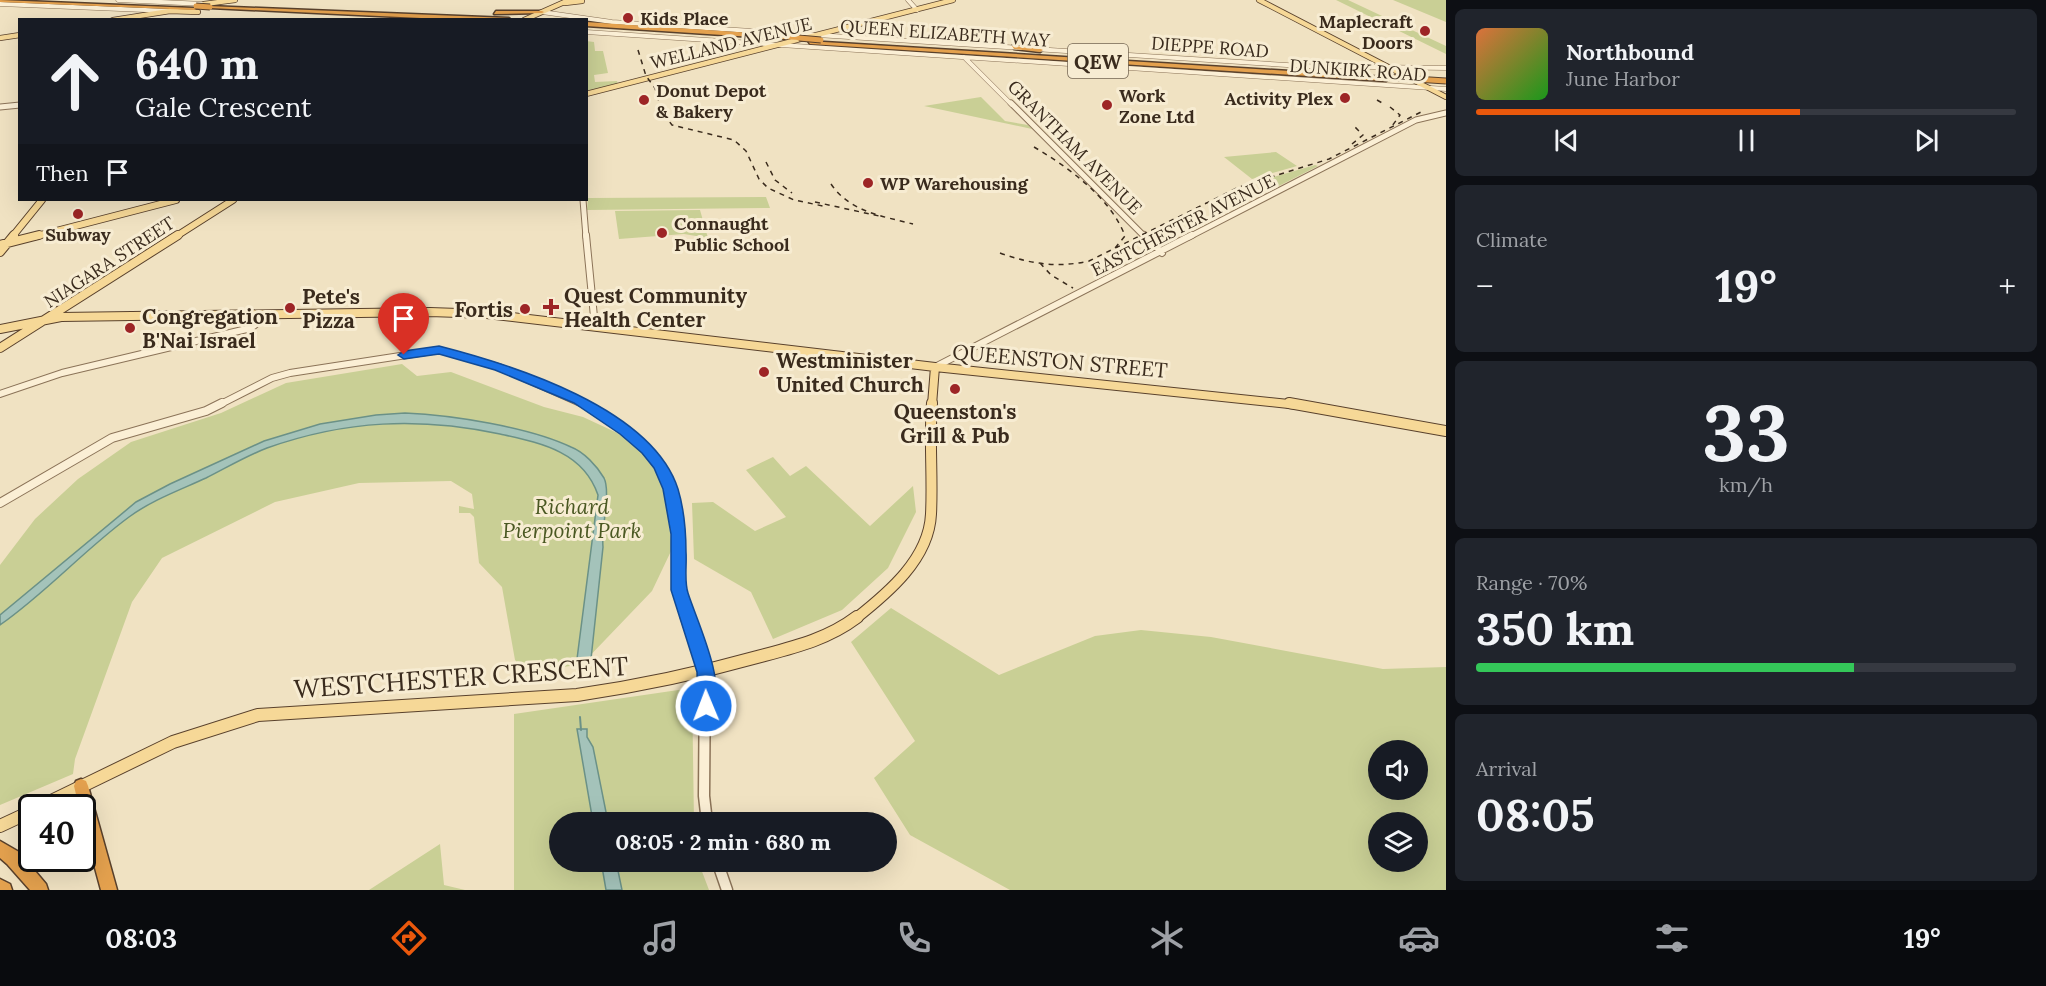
<!DOCTYPE html>
<meta charset="utf-8">
<style>
body{margin:0;font-family:Lora,serif;background:#20242c;color:#f1f3f6;height:100vh;display:flex;flex-direction:column;font-size:22px;white-space:nowrap}
*{box-sizing:border-box;margin:0}
p{font-size:20px;color:#9ea1a6}
.icon{flex:none;width:33px;height:33px;fill:none;stroke:currentColor;stroke-width:2;stroke-linecap:round;stroke-linejoin:round}
.map{position:relative;flex:1;overflow:hidden}
.side{display:flex;flex-direction:column;gap:9px;padding:9px;background:#0d0f14;width:600px}
.side>*{flex:none}
.hud{position:absolute;left:18px;top:18px;width:570px;height:183px;border-radius:0px;box-shadow:0 6px 24px #0002;background:#171b24;color:#f1f3f6;overflow:hidden}
.fabs{position:absolute;left:1368px;top:740px;display:grid;gap:12px}
.fabs a{display:grid;place-items:center;width:60px;height:60px;border-radius:50%;background:#171b24;box-shadow:0 6px 24px #0002;font-size:30px}
.speed{position:absolute;left:18px;top:794px;display:flex;gap:12px;font-size:30px;font-weight:700;text-align:center}
.speed>*{display:grid;place-content:center;width:78px;height:78px;border-radius:50%;background:#171b24;box-shadow:0 6px 24px #0002;line-height:1}
.speed .limit{border:3px solid #111;border-radius:9px;background:#fff;color:#111}
.pin{position:absolute;display:grid;place-items:center;width:51px;height:51px;color:#fff;margin:-62px -26px;border-radius:50% 50% 50% 0;rotate:-45deg;box-shadow:0 0 6px #0007}
.pin .icon{rotate:45deg}
.me{position:absolute;width:66px;margin:-33px;rotate:359deg;stroke-linejoin:round;filter:drop-shadow(0 0 4px #0008)}
.turn{display:flex;align-items:center;gap:21px;height:126px;padding:0 18px;font-size:27px}
.turn .icon{width:78px;height:78px;stroke-width:2.5}
.turn b{display:block;font-size:42px;line-height:51px}
.then{display:flex;align-items:center;height:57px;padding:0 18px;background:#0003;gap:12px;font-size:22px}
.big{font-size:45px;font-weight:800;line-height:1.1}
.side .card{flex:1;display:flex;flex-direction:column;justify-content:center;gap:9px;min-width:0;padding:0 21px;border-radius:9px;background:#20242c}
.side .dial{align-items:center;gap:0}
.dial b{font-size:78px;line-height:1}
.song{display:flex;align-items:center;gap:18px}
.cover{width:72px;height:72px;border-radius:9px;background:linear-gradient(135deg,hsl(20 70% 55%),hsl(120 70% 35%))}
.played{height:6px;border-radius:3px;background:linear-gradient(90deg,#ea580c 60%,#363941 60%)}
.keys{display:flex;justify-content:space-around;direction:ltr}
.heat{display:flex;justify-content:space-between;align-items:center;font-size:33px;direction:ltr}
.charge{height:9px;border-radius:4px;background:linear-gradient(90deg,#34c759 70%,#363941 0)}
.trip{position:absolute;left:549px;top:812px;width:348px;height:60px;border-radius:30px;background:#171b24;box-shadow:0 6px 24px #0002;font-weight:800;line-height:60px;text-align:center}
.dock{display:flex;height:96px;justify-content:space-around;align-items:center;background:#090b0e;color:#9ea1a6}
.dock .icon{width:42px;height:42px}
.dock .selected{color:#ea580c}
.dock b{font-size:27px;color:#f1f3f6}
main{display:flex;flex:1;min-height:0}
.map>svg:first-child{display:block}
.green{fill:#c9cf95;fill-rule:evenodd}
.water{fill:#a4c3ba;stroke:#6b9187;stroke-width:1.5}
.lines{fill:none;stroke-linecap:round;stroke-linejoin:round}
.stream{stroke:#6b9187;stroke-width:2}
.minor-far4-casing{stroke:#8b7358;stroke-width:5}
.minor-far3-casing{stroke:#8b7358;stroke-width:7}
.minor-far2-casing{stroke:#8b7358;stroke-width:8}
.minor-far1-casing{stroke:#8b7358;stroke-width:10}
.minor-casing{stroke:#8b7358;stroke-width:13}
.major-far4-casing{stroke:#59412c;stroke-width:6}
.major-far3-casing{stroke:#59412c;stroke-width:8}
.major-far2-casing{stroke:#59412c;stroke-width:10}
.major-far1-casing{stroke:#59412c;stroke-width:12}
.major-casing{stroke:#59412c;stroke-width:14}
.highway-casing{stroke:#59412c;stroke-width:3}
.minor-far4{stroke:#fbefd5;stroke-width:4}
.minor-far3{stroke:#fbefd5;stroke-width:5}
.minor-far2{stroke:#fbefd5;stroke-width:6}
.minor-far1{stroke:#fbefd5;stroke-width:8}
.minor{stroke:#fbefd5;stroke-width:10}
.major-far4{stroke:#f6d897;stroke-width:4.5}
.major-far3{stroke:#f6d897;stroke-width:6}
.major-far2{stroke:#f6d897;stroke-width:8}
.major-far1{stroke:#f6d897;stroke-width:10}
.major{stroke:#f6d897;stroke-width:12}
.highway{fill:#e4a14e;fill-rule:evenodd}
.rail{stroke:#3a2b1d;stroke-width:1.5;stroke-dasharray:5 5;stroke-linecap:butt}
.highway-bridge-casing{stroke:#59412c;stroke-width:7;stroke-linecap:butt}
.highway-bridge{stroke:#e4a14e;stroke-width:5}
.route{fill:#1a73e8;stroke:#114b97;stroke-width:1.5}
.poi-dot{fill:#9d2526;stroke:#f7ecd2;stroke-width:2}
.labels{text-anchor:middle;dominant-baseline:central;stroke-width:6;stroke-linejoin:round;paint-order:stroke}
.far-poi-label{font-size:18px;font-weight:bold;fill:#3a2b1d;stroke:#f7ecd2;text-anchor:start}
.far-street-label{font-size:18px;fill:#3a2b1d;stroke:#f7ecd2}
.shield{fill:#f7ecd2;stroke:#736553;stroke-width:1.5}
.shield-label{font-size:20px;font-weight:bold;fill:#3a2b1d}
.poi-label{font-size:21px;font-weight:bold;fill:#3a2b1d;stroke:#f7ecd2;text-anchor:start}
.street-label{font-size:21px;fill:#3a2b1d;stroke:#f7ecd2}
.park-label{font-size:21px;font-style:italic;fill:#4a5822;stroke:#f7ecd2}
.near-street-label{font-size:26px;fill:#3a2b1d;stroke:#f7ecd2}
</style>
<main>
<div class="map">
<svg width="1446" height="890" viewBox="0 0 1446 890">
<rect width="100%" height="100%" fill="#f0e2c2"/>
<path class="green" d="M 1336,0 L 1348,0 L 1446,46 L 1446,54 Z
M 1393,0 L 1446,0 L 1446,22 Z
M 586,41 L 594,42 L 595,51 L 603,51 L 608,73 L 594,75 L 595,82 L 617,81 L 618,85 L 587,91 Z
M 981,97 L 1005,121 L 1028,125 L 1032,129 L 924,106 Z
M 1276,152 L 1297,166 L 1252,179 L 1224,157 Z
M 1315,165 L 1318,166 L 1269,191 L 1256,182 Z
M 766,197 L 770,208 L 587,210 L 588,198 Z
M 700,210 L 708,238 L 684,234 L 619,239 L 615,211 Z
M 402,364 L 417,376 L 451,372 L 544,407 L 583,417 L 626,437 L 649,460 L 665,490 L 672,549 L 652,591 L 582,664 L 527,673 L 515,660 L 502,587 L 479,563 L 474,517 L 470,513 L 459,513 L 459,506 L 474,509 L 472,494 L 451,481 L 359,483 L 275,502 L 162,558 L 132,602 L 75,759 L 73,774 L 0,805 L 0,565 L 35,519 L 78,479 L 131,442 L 221,413 L 286,383 Z
M 773,457 L 790,476 L 806,466 L 870,526 L 913,486 L 916,512 L 888,568 L 842,610 L 773,639 L 751,592 L 694,559 L 692,503 L 713,502 L 755,531 L 786,517 L 746,470 Z
M 891,608 L 999,675 L 1095,636 L 1141,630 L 1211,637 L 1383,669 L 1446,667 L 1446,890 L 1010,890 L 910,835 L 874,778 L 915,741 L 851,642 ZM 1378,750 L 1418,750 L 1418,789 L 1378,789 ZM 1378,822 L 1418,822 L 1418,861 L 1378,861 Z
M 692,688 L 694,822 L 560,822 L 560,861 L 698,861 L 709,890 L 514,890 L 514,714 Z
M 440,844 L 444,885 L 465,890 L 369,890 Z"/>
<path class="water" d="M 405,413 C 452,415 529,427 571,447 C 584,452 597,466 604,478 C 611,492 601,529 603,547 L 591,659 L 577,659 L 598,495 C 583,451 540,443 500,434 C 419,417 346,420 267,448 C 246,456 226,468 206,478 C 180,490 152,500 129,517 C 84,550 46,593 0,625 L 0,615 L 136,502 L 170,484 L 264,441 L 320,424 L 376,415 Z
M 577,729 L 587,729 L 587,737 L 593,747 L 608,822 L 593,822 Z
M 601,861 L 616,861 L 622,890 L 606,890 Z"/>
<g class="lines">
<path class="stream" d="M 580,717 L 581,730"/>
<defs>
<path id="minor-far4" d="M 118,0 L 204,4
M 908,0 L 917,10
M 0,4 L 169,11
M 542,12 L 612,22 L 1022,48
M 586,32 L 1446,89
M 1034,49 L 1303,66 L 1446,68
M 964,57 L 1012,105"/>
<path id="minor-far3" d="M 1011,103 L 1145,237
M 0,107 L 20,105
M 583,200 L 586,237
M 1189,237 L 1416,120 L 1446,113"/>
<path id="minor-far2" d="M 586,235 L 595,327
M 1144,235 L 1162,253
M 935,367 L 1192,235
M 0,394 L 62,373 L 251,328 L 266,316
M 219,405 L 272,378 L 290,373 L 439,350 L 499,367 L 585,405"/>
<path id="minor-far1" d="M 583,403 C 639,440 676,463 679,537 C 680,565 678,592 687,619
M 0,503 L 112,438 L 206,411 L 222,403"/>
<path id="minor" d="M 686,617 L 705,672 L 704,796 L 707,822
M 717,861 L 727,890"/>
<path id="major-far4" d="M 1259,0 L 1446,97
M 565,3 L 582,1
M 204,4 L 235,0
M 113,20 L 170,11 L 198,12
M 524,20 L 569,0
M 0,38 L 20,35
M 586,94 L 953,0"/>
<path id="major-far3" d="M 12,237 L 42,200
M 33,237 L 176,200
M 175,237 L 233,200"/>
<path id="major-far2" d="M 0,245 L 39,235
M 0,252 L 14,235
M 0,329 L 61,317 L 430,312 L 487,314 L 935,367 L 1298,405
M 0,348 L 178,235
M 932,405 L 935,367"/>
<path id="major-far1" d="M 1289,403 L 1446,431
M 855,619 C 888,593 929,559 931,514 C 933,477 929,440 932,403"/>
<path id="major" d="M 39,807 L 173,742 L 258,715 L 577,695 C 639,686 700,673 761,656 C 795,647 828,639 857,617
M 0,826 L 32,811"/>
<path id="highway" d="M 0,0 L 194,8 L 196,9 L 194,10 L 0,2 Z
M 208,6 L 509,18 L 511,20 L 463,20 L 210,8 Z
M 496,11 L 542,11 L 544,12 L 542,13 L 494,14 Z
M 586,22 L 799,36 L 802,38 L 799,40 L 586,26 Z
M 808,41 L 1386,77 L 1389,79 L 1386,81 L 810,44 Z
M 1012,46 L 1040,48 L 1043,50 L 1040,52 L 1014,49 Z
M 81,779 L 86,781 L 88,786 L 117,890 L 101,890 L 82,820 L 82,807 L 79,807 L 74,786 L 76,781 Z
M 0,841 L 19,852 L 46,884 L 48,890 L 30,890 L 7,864 L 0,858 Z
M 0,879 L 10,884 L 12,890 L 0,890 Z"/>
</defs>
<use href="#minor-far4" class="minor-far4-casing"/>
<use href="#minor-far3" class="minor-far3-casing"/>
<use href="#minor-far2" class="minor-far2-casing"/>
<use href="#minor-far1" class="minor-far1-casing"/>
<use href="#minor" class="minor-casing"/>
<use href="#major-far4" class="major-far4-casing"/>
<use href="#major-far3" class="major-far3-casing"/>
<use href="#major-far2" class="major-far2-casing"/>
<use href="#major-far1" class="major-far1-casing"/>
<use href="#major" class="major-casing"/>
<use href="#highway" class="highway-casing"/>
<use href="#minor-far4" class="minor-far4"/>
<use href="#minor-far3" class="minor-far3"/>
<use href="#minor-far2" class="minor-far2"/>
<use href="#minor-far1" class="minor-far1"/>
<use href="#minor" class="minor"/>
<use href="#major-far4" class="major-far4"/>
<use href="#major-far3" class="major-far3"/>
<use href="#major-far2" class="major-far2"/>
<use href="#major-far1" class="major-far1"/>
<use href="#major" class="major"/>
<use href="#highway" class="highway"/>
<path class="rail" d="M 638,50 L 646,76 L 655,88 L 662,112 L 672,125 L 734,140 L 746,151 L 759,179 L 768,188 L 794,200 L 823,206
M 1377,100 L 1384,104
M 1390,107 L 1400,115 L 1392,126
M 1352,144 L 1363,135 L 1355,127
M 1034,147 C 1068,167 1111,198 1125,236 L 1115,248
M 766,162 L 775,180 L 792,193
M 831,184 C 850,212 882,216 913,224
M 815,202 L 879,216
M 1000,253 C 1030,264 1058,268 1089,261 L 1239,187 L 1329,159 L 1423,111
M 1040,263 L 1051,275 L 1073,288"/>
<defs>
<path id="highway-bridge" d="M 196,6 L 210,7
M 799,38 L 821,40
M 1383,77 L 1446,81"/>
</defs>
<use href="#highway-bridge" class="highway-bridge-casing"/>
<use href="#highway-bridge" class="highway-bridge"/>
</g>
<path class="route" d="M 439,346 C 513,365 652,408 678,489 C 684,509 686,532 686,552 C 687,565 684,581 688,593 C 698,624 726,681 713,712 L 706,715 L 700,712 L 698,706 L 697,672 L 671,590 L 671,534 L 663,489 L 654,468 L 642,453 L 620,434 L 574,403 L 495,370 L 439,354 L 404,359 L 398,355 L 404,351 Z"/>
<g class="poi-dot">
<circle cx="628" cy="18" r="6"/>
<circle cx="1425" cy="31" r="6"/>
<circle cx="1345" cy="98" r="6"/>
<circle cx="644" cy="100" r="6"/>
<circle cx="1107" cy="105" r="6"/>
<circle cx="868" cy="183" r="6"/>
<circle cx="78" cy="214" r="6"/>
<circle cx="662" cy="233" r="6"/>
<path d="M548 298h6v6h6v6h-6v6h-6v-6h-6v-6h6z"/>
<circle cx="290" cy="308" r="6"/>
<circle cx="525" cy="309" r="6"/>
<circle cx="130" cy="328" r="6"/>
<circle cx="764" cy="372" r="6"/>
<circle cx="955" cy="389" r="6"/>
</g>
<g class="labels">
<g class="far-poi-label">
<text x="640" y="18">Kids Place</text>
<text x="1413" y="21" text-anchor="end">Maplecraft<tspan x="1413" dy="21">Doors</tspan></text>
<text x="656" y="90">Donut Depot<tspan x="656" dy="21">&amp; Bakery</tspan></text>
<text x="1119" y="95">Work<tspan x="1119" dy="21">Zone Ltd</tspan></text>
<text x="1333" y="98" text-anchor="end">Activity Plex</text>
<text x="880" y="183">WP Warehousing</text>
<text x="674" y="223">Connaught<tspan x="674" dy="21">Public School</tspan></text>
<text x="78" y="234" text-anchor="middle">Subway</text>
</g>
<g class="far-street-label">
<text transform="translate(945 33) rotate(4)">QUEEN ELIZABETH WAY</text>
<text transform="translate(731 43) rotate(-14)">WELLAND AVENUE</text>
<text transform="translate(1210 47) rotate(4)">DIEPPE ROAD</text>
<text transform="translate(1358 70) rotate(4)">DUNKIRK ROAD</text>
<text transform="translate(1075 147) rotate(45)">GRANTHAM AVENUE</text>
<text transform="translate(1183 225) rotate(-27)">EASTCHESTER AVENUE</text>
<text transform="translate(109 262) rotate(-33)">NIAGARA STREET</text>
</g>
<rect class="shield" x="1068" y="44" width="60" height="34" rx="4.5"/>
<g class="shield-label">
<text x="1098" y="61">QEW</text>
</g>
<g class="poi-label">
<text x="564" y="295">Quest Community<tspan x="564" dy="24">Health Center</tspan></text>
<text x="302" y="296">Pete's<tspan x="302" dy="24">Pizza</tspan></text>
<text x="513" y="309" text-anchor="end">Fortis</text>
<text x="142" y="316">Congregation<tspan x="142" dy="24">B'Nai Israel</tspan></text>
<text x="776" y="360">Westminister<tspan x="776" dy="24">United Church</tspan></text>
<text x="955" y="411" text-anchor="middle">Queenston's<tspan x="955" dy="24">Grill &amp; Pub</tspan></text>
</g>
<g class="street-label">
<text transform="translate(1060 361) rotate(5)">QUEENSTON STREET</text>
</g>
<g class="park-label">
<text x="572" y="506">Richard<tspan x="572" dy="24">Pierpoint Park</tspan></text>
</g>
<g class="near-street-label">
<text transform="translate(461 677) rotate(-4)">WESTCHESTER CRESCENT</text>
</g>
</g>
</svg>
<div class="fabs">
<a><svg class="icon" aria-label="sound" viewBox="0 0 24 24"><path d="M4 9h4l5-4v14l-5-4H4zM17 9q2 3 0 6"/></svg></a>
<a><svg class="icon" aria-label="layers" viewBox="0 0 24 24"><path d="M12 4l9 5-9 5-9-5zM3 14l9 5 9-5"/></svg></a>
</div>
<div class="speed"><div class="limit">40</div></div>
<div class="pin" style="left:404px;top:355px;background:#d93025"><svg class="icon" aria-label="arrive" viewBox="0 0 24 24"><path d="M6 21V4h12l-3 4 3 4H6"/></svg></div>
<svg class="me" style="left:706px;top:706px" viewBox="-20 -20 40 40"><circle r="17" fill="#1a73e8" stroke="#fff" stroke-width="3"/><path d="M0-11L8 9 0 5-8 9z" fill="#fff"/></svg>
<div class="trip">08:05 · 2 min · 680 m</div>
<div class="hud">
<div class="turn"><svg class="icon" aria-label="ahead" viewBox="0 0 24 24"><path d="M12 20V5M6 11l6-6 6 6"/></svg><div><b>640 m</b>Gale Crescent</div></div>
<div class="then">Then<svg class="icon" aria-label="arrive" viewBox="0 0 24 24"><path d="M6 21V4h12l-3 4 3 4H6"/></svg></div>
</div>
</div>
<section class="side">
<div class="card">
<div class="song"><i class="cover"></i><div><b>Northbound</b><p>June Harbor</p></div></div>
<div class="played"></div>
<div class="keys"><svg class="icon" aria-label="previous" viewBox="0 0 24 24"><path d="M18 5L8 12l10 7zM5 5v14"/></svg><svg class="icon" aria-label="pause" viewBox="0 0 24 24"><path d="M8 5v14M16 5v14"/></svg><svg class="icon" aria-label="next" viewBox="0 0 24 24"><path d="M6 5l10 7-10 7zM19 5v14"/></svg></div>
</div>
<div class="card"><p>Climate</p>
<div class="heat"><a>−</a><b class="big">19°</b><a>+</a></div>
</div>
<div class="card dial"><b>33</b><p>km/h</p></div>
<div class="card"><p>Range · 70%</p><b class="big">350 km</b><div class="charge"></div></div>
<div class="card"><p>Arrival</p><b class="big">08:05</b></div>
</section>
</main>
<nav class="dock">
<b>08:03</b>
<svg class="icon selected" aria-label="directions" viewBox="0 0 24 24"><path d="M12 3l9 9-9 9-9-9zM9 14v-3h6M13 9l2 2-2 2"/></svg>
<svg class="icon" aria-label="music" viewBox="0 0 24 24"><path d="M9 18V5l10-2v13"/><circle cx="6" cy="18" r="3"/><circle cx="16" cy="16" r="3"/></svg>
<svg class="icon" aria-label="phone" viewBox="0 0 24 24"><path d="M5 4h4l2 5-3 2q2 4 5 5l2-3 5 2v4C11 20 4 13 5 4z"/></svg>
<svg class="icon" aria-label="climate" viewBox="0 0 24 24"><path d="M12 3v18M4 7l16 10M4 17L20 7"/></svg>
<svg class="icon" aria-label="car" viewBox="0 0 24 24"><path d="M5 17H2v-5l4-1 3-4h7l3 4 3 1v5h-3M9 17h6M6 11h13"/><circle cx="7" cy="17" r="2"/><circle cx="17" cy="17" r="2"/></svg>
<svg class="icon" aria-label="filters" viewBox="0 0 24 24"><path d="M4 7h16M4 17h16"/><circle cx="9" cy="7" r="2"/><circle cx="15" cy="17" r="2"/></svg>
<b>19°</b>
</nav>
